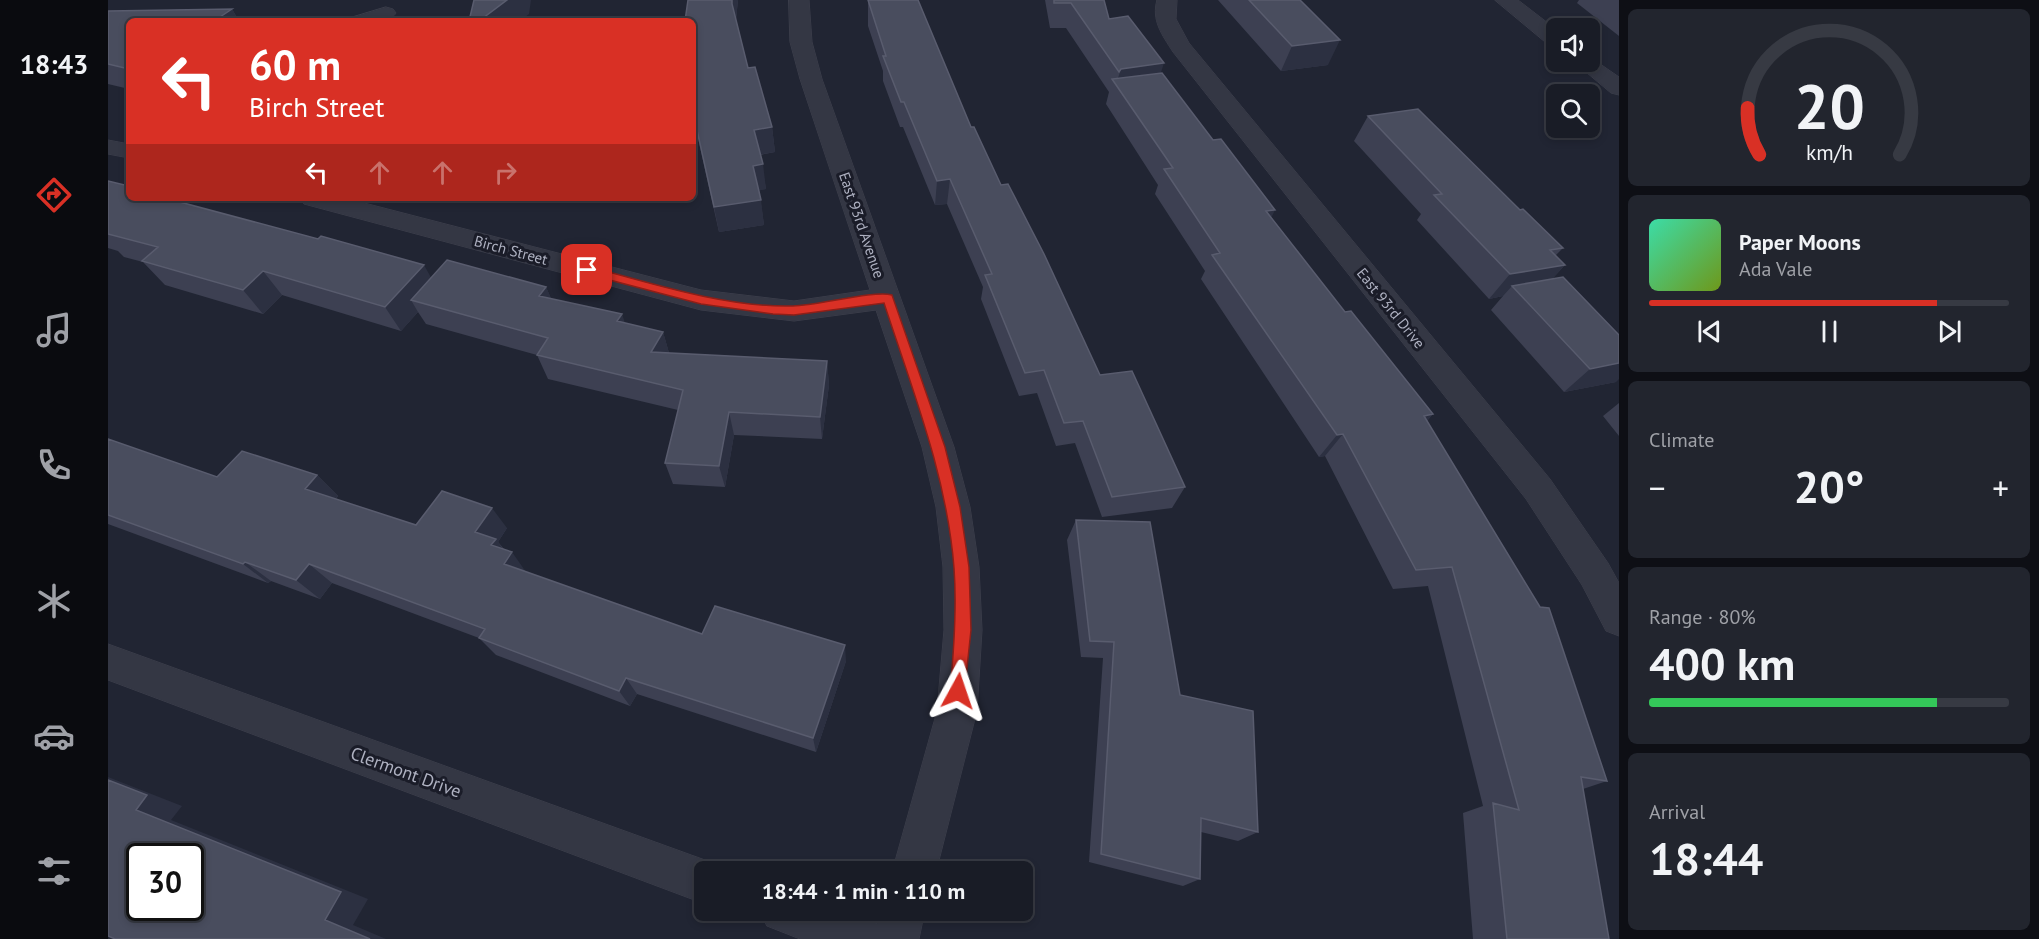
<!DOCTYPE html>
<meta charset="utf-8">
<style>
body{margin:0;font-family:"PT Sans",sans-serif;background:#22252e;color:#f1f3f6;height:100vh;display:flex;flex-direction:column;font-size:22px;white-space:nowrap}
*{box-sizing:border-box;margin:0}
p{font-size:20px;color:#9fa1a7}
.icon{flex:none;width:33px;height:33px;fill:none;stroke:currentColor;stroke-width:2;stroke-linecap:round;stroke-linejoin:round}
.map{position:relative;flex:1;overflow:hidden}
.drawer{display:flex;flex-direction:column;gap:9px;padding:9px;background:#0e0f15;width:420px}
.drawer>*{flex:none}
.hud{position:absolute;left:18px;top:18px;width:570px;height:183px;border-radius:9px;box-shadow:0 3px 9px #0003,0 0 0 2px #373a43;background:#d93025;color:#fff;overflow:hidden}
.tools{position:absolute;left:1438px;top:18px;display:grid;gap:12px}
.tools a{display:grid;place-items:center;width:54px;height:54px;border-radius:9px;background:#191c26;box-shadow:0 3px 9px #0003,0 0 0 2px #373a43;font-size:30px}
.speed{position:absolute;left:18px;top:843px;display:flex;gap:12px;font-size:30px;font-weight:700;text-align:center}
.speed>*{display:grid;place-content:center;width:78px;height:78px;border-radius:50%;background:#191c26;box-shadow:0 3px 9px #0003,0 0 0 2px #373a43;line-height:1}
.speed .limit{border:3px solid #111;border-radius:9px;background:#fff;color:#111}
.pin{position:absolute;display:grid;place-items:center;width:51px;height:51px;color:#fff;margin:-26px;border-radius:12px;box-shadow:0 3px 9px #0006}
.me{position:absolute;width:66px;margin:-33px;rotate:5deg;stroke-linejoin:round;filter:drop-shadow(0 0 4px #0008)}
.turn{display:flex;align-items:center;gap:21px;height:126px;padding:0 24px;font-size:27px}
.turn .icon{width:78px;height:78px;stroke-width:2.5}
.turn b{display:block;font-size:42px;line-height:51px}
.lanes{display:flex;align-items:center;height:57px;padding:0 24px;background:#0003;justify-content:center;gap:30px;direction:ltr}
.lanes .off{opacity:.35}
.big{font-size:45px;font-weight:800;line-height:1.1}
.drawer .widget{flex:1;display:flex;flex-direction:column;justify-content:center;gap:9px;min-width:0;padding:0 21px;border-radius:9px;background:#22252e}
.drawer .dial{align-items:center;gap:0}
.dial svg{height:156px;overflow:visible;fill:none;stroke:#373a43;stroke-width:7;stroke-linecap:round;text-anchor:middle}
.dial text{fill:#f1f3f6;stroke:none}
.song{display:flex;align-items:center;gap:18px}
.cover{width:72px;height:72px;border-radius:9px;background:linear-gradient(135deg,hsl(160 70% 55%),hsl(80 70% 35%))}
.played{height:6px;border-radius:3px;background:linear-gradient(90deg,#d93025 80%,#373a43 80%)}
.keys{display:flex;justify-content:space-around;direction:ltr}
.heat{display:flex;justify-content:space-between;align-items:center;font-size:33px;direction:ltr}
.charge{height:9px;border-radius:4px;background:linear-gradient(90deg,#34c759 80%,#373a43 0)}
.trip{position:absolute;left:586px;top:861px;width:339px;height:60px;border-radius:9px;background:#191c26;box-shadow:0 3px 9px #0003,0 0 0 2px #373a43;font-weight:800;line-height:60px;text-align:center}
main{display:flex;flex:1;min-height:0}
.dock{display:flex;flex-direction:column;width:108px;justify-content:space-around;align-items:center;background:#0a0b0f;color:#9fa1a7}
.dock .icon{width:42px;height:42px}
.dock .current{color:#d93025}
.dock b{font-size:27px;color:#f1f3f6}
.map>svg:first-child{display:block}
.lines{fill:none;stroke-linecap:round;stroke-linejoin:round}
.minor-casing{stroke:#3e404d;stroke-width:1}
.minor{fill:#343744;fill-rule:evenodd}
.wall{fill:#3d4052}
.shaded-wall{fill:#2c3041}
.building{fill:#494d5e;stroke:#595c6e;stroke-width:1.5;fill-rule:evenodd}
.route{fill:#d93025;stroke:#8d1f18;stroke-width:1.5}
.labels{text-anchor:middle;dominant-baseline:central;stroke-width:6;stroke-linejoin:round;paint-order:stroke}
.street-label{font-size:15px;fill:#aeb1c1;stroke:#1a1c28}
.near-street-label{font-size:18px;fill:#aeb1c1;stroke:#1a1c28}
</style>
<main>
<nav class="dock">
<b>18:43</b>
<svg class="icon current" aria-label="directions" viewBox="0 0 24 24"><path d="M12 3l9 9-9 9-9-9zM9 14v-3h6M13 9l2 2-2 2"/></svg>
<svg class="icon" aria-label="music" viewBox="0 0 24 24"><path d="M9 18V5l10-2v13"/><circle cx="6" cy="18" r="3"/><circle cx="16" cy="16" r="3"/></svg>
<svg class="icon" aria-label="phone" viewBox="0 0 24 24"><path d="M5 4h4l2 5-3 2q2 4 5 5l2-3 5 2v4C11 20 4 13 5 4z"/></svg>
<svg class="icon" aria-label="climate" viewBox="0 0 24 24"><path d="M12 3v18M4 7l16 10M4 17L20 7"/></svg>
<svg class="icon" aria-label="car" viewBox="0 0 24 24"><path d="M5 17H2v-5l4-1 3-4h7l3 4 3 1v5h-3M9 17h6M6 11h13"/><circle cx="7" cy="17" r="2"/><circle cx="17" cy="17" r="2"/></svg>
<svg class="icon" aria-label="filters" viewBox="0 0 24 24"><path d="M4 7h16M4 17h16"/><circle cx="9" cy="7" r="2"/><circle cx="15" cy="17" r="2"/></svg>
</nav>
<div class="map">
<svg width="1511" height="939" viewBox="0 0 1511 939">
<rect width="100%" height="100%" fill="#212533"/>
<g class="lines">
<defs>
<path id="minor" d="M 681,0 L 701,0 L 704,42 L 714,79 L 846,447 L 862,507 L 871,567 L 874,630 L 869,711 L 828,872 L 784,872 L 829,711 L 836,630 L 835,567 L 828,507 L 814,447 L 768,310 L 686,321 L 593,310 L 196,204 L 192,198 L 237,198 L 593,290 L 686,301 L 762,290 L 692,79 L 682,42 Z
M 1049,0 L 1069,0 L 1068,19 L 1081,43 L 1442,479 L 1500,563 L 1511,583 L 1511,636 L 1498,631 L 1474,585 L 1418,499 L 1065,52 C 1054,35 1043,20 1049,0 Z
M 1387,0 L 1410,0 L 1449,30 L 1449,46 L 1441,45 Z
M 278,7 L 285,9 L 288,13 C 280,26 255,21 242,21 L 245,17 Z
M 1482,57 L 1511,77 L 1511,95 L 1503,93 L 1466,62 L 1482,62 Z
M 0,140 L 21,144 L 21,158 L 0,154 Z
M 0,644 L 597,860 L 613,866 L 615,872 L 597,872 L 597,904 L 0,680 Z
M 653,910 L 737,910 L 769,924 L 772,910 L 817,910 L 811,939 L 692,939 L 659,926 Z"/>
</defs>
<use href="#minor" class="minor-casing"/>
<use href="#minor" class="minor"/>
</g>
<path class="wall" d="M 580,0 L 630,0 L 628,20 L 640,68 L 664,127 L 667,152 L 652,155 L 658,189 L 651,190 L 656,225 L 611,232 L 585,116 L 585,21 Z
M 760,0 L 863,127 L 992,375 L 1077,487 L 1064,508 L 994,517 L 967,443 L 948,446 L 929,393 L 911,396 L 873,299 L 875,287 L 839,204 L 827,205 L 795,127 L 792,127 L 775,81 L 775,71 L 760,26 Z
M 937,0 L 996,0 L 1001,19 L 1053,73 L 1163,218 L 1237,312 L 1325,414 L 1319,421 L 1499,781 L 1475,789 L 1501,939 L 1365,939 L 1355,813 L 1375,806 L 1320,586 L 1285,589 L 1217,456 L 1211,457 L 1093,279 L 1097,271 L 1047,194 L 1050,185 L 998,104 L 1001,92 L 958,28 L 942,28 Z
M 1110,0 L 1192,0 L 1220,65 L 1173,71 Z
M 1471,0 L 1511,0 L 1511,36 L 1469,3 Z
M 124,9 L 131,21 L 21,21 L 21,89 L 0,84 L 0,11 Z
M 1260,116 L 1412,210 L 1455,248 L 1447,256 L 1457,265 L 1444,279 L 1508,382 L 1456,392 L 1383,310 L 1395,296 L 1381,299 L 1309,220 L 1313,214 L 1246,141 Z
M 0,181 L 75,199 L 79,204 L 323,278 L 438,287 L 443,299 L 517,323 L 555,332 L 561,353 L 719,361 L 721,385 L 714,439 L 626,435 L 617,487 L 565,484 L 557,463 L 570,410 L 440,379 L 429,355 L 318,324 L 310,312 L 293,331 L 174,295 L 155,314 L 57,285 L 35,262 L 16,257 L 10,251 L 0,248 Z
M 1511,403 L 1511,436 L 1495,416 Z
M 0,439 L 109,477 L 209,475 L 230,496 L 228,499 L 308,525 L 399,528 L 390,542 L 396,549 L 418,572 L 594,634 L 738,661 L 708,752 L 529,694 L 522,706 L 388,655 L 371,638 L 224,583 L 212,599 L 163,581 L 160,583 L 0,524 Z
M 968,520 L 1072,695 L 1150,832 L 1130,841 L 1093,832 L 1092,879 L 1075,886 L 981,862 L 995,658 L 973,657 L 959,540 Z"/>
<path class="shaded-wall" d="M 399,0 L 423,0 L 421,14 L 412,21 L 371,21 Z
M 624,0 L 630,0 L 627,28 L 624,4 Z
M 124,9 L 131,21 L 106,21 Z
M 1232,40 L 1220,65 L 1173,71 L 1184,46 Z
M 1056,63 L 1048,88 L 1008,84 L 1013,69 Z
M 664,127 L 667,152 L 649,155 L 646,130 Z
M 655,164 L 658,189 L 648,191 L 645,166 Z
M 842,179 L 839,204 L 827,205 L 829,181 Z
M 653,200 L 656,225 L 611,232 L 606,207 Z
M 1167,210 L 1155,235 L 1158,211 Z
M 316,265 L 330,290 L 303,300 L 310,312 L 293,331 L 277,307 Z
M 1457,265 L 1434,290 L 1404,286 L 1395,296 L 1381,299 L 1402,274 Z
M 155,271 L 174,295 L 155,314 L 135,290 Z
M 438,287 L 449,311 L 431,296 Z
M 514,314 L 522,338 L 509,321 Z
M 555,332 L 562,356 L 543,352 Z
M 719,361 L 721,385 L 714,439 L 712,417 Z
M 1511,363 L 1511,379 L 1508,382 L 1456,392 L 1482,369 Z
M 621,412 L 626,435 L 617,487 L 611,466 Z
M 1325,414 L 1304,437 L 1316,416 Z
M 1235,434 L 1217,456 L 1211,457 L 1229,435 Z
M 209,475 L 230,496 L 219,510 L 197,489 Z
M 384,508 L 399,528 L 390,542 L 401,557 L 404,552 L 418,572 L 411,583 L 367,532 Z
M 137,562 L 163,581 L 160,583 L 135,564 Z
M 201,564 L 224,583 L 212,599 L 188,580 Z
M 737,645 L 738,661 L 708,752 L 705,738 Z
M 518,678 L 529,694 L 522,706 L 511,691 Z
M 0,777 L 74,806 L 63,820 L 260,899 L 245,925 L 278,939 L 262,939 L 217,920 L 28,810 L 0,780 Z"/>
<path class="building" d="M 366,0 L 399,0 L 371,21 L 361,21 Z
M 580,0 L 624,0 L 624,4 L 640,68 L 647,67 L 664,127 L 646,130 L 655,164 L 645,166 L 653,200 L 606,207 L 585,112 L 585,21 L 577,21 Z
M 760,0 L 810,0 L 863,127 L 866,127 L 893,185 L 900,184 L 936,254 L 992,375 L 1024,371 L 1077,487 L 1004,497 L 975,421 L 956,423 L 936,370 L 917,373 L 877,275 L 884,274 L 842,179 L 829,181 L 796,102 L 793,102 L 775,56 L 778,56 Z
M 946,0 L 996,0 L 1001,19 L 1020,16 L 1056,63 L 1013,69 L 1011,72 L 963,3 L 946,3 Z
M 1141,0 L 1192,0 L 1232,40 L 1184,46 Z
M 124,9 L 106,21 L 21,21 L 21,69 L 0,64 L 0,11 Z
M 261,17 L 264,21 L 256,21 Z
M 1054,73 L 1105,140 L 1113,139 L 1167,210 L 1158,211 L 1237,312 L 1243,311 L 1325,414 L 1316,416 L 1432,607 L 1441,608 L 1499,781 L 1473,777 L 1501,939 L 1399,939 L 1385,803 L 1411,810 L 1344,567 L 1308,570 L 1235,434 L 1229,435 L 1104,255 L 1112,253 L 1056,169 L 1065,168 L 1004,79 Z
M 1310,109 L 1412,210 L 1415,209 L 1455,248 L 1442,250 L 1457,265 L 1402,274 L 1326,195 L 1334,194 L 1260,116 Z
M 0,181 L 21,186 L 21,198 L 70,198 L 75,199 L 72,202 L 210,239 L 213,236 L 316,265 L 277,307 L 155,271 L 135,290 L 34,261 L 50,247 L 0,234 Z
M 339,260 L 438,287 L 431,296 L 514,314 L 509,321 L 555,332 L 543,352 L 719,361 L 712,417 L 621,412 L 611,466 L 557,463 L 575,390 L 429,355 L 440,338 L 303,300 Z
M 1455,277 L 1511,335 L 1511,363 L 1482,369 L 1404,286 Z
M 0,439 L 109,477 L 134,451 L 209,475 L 197,489 L 308,525 L 334,491 L 384,508 L 367,532 L 388,539 L 383,545 L 404,552 L 396,564 L 594,634 L 607,606 L 737,645 L 705,738 L 518,678 L 511,691 L 371,638 L 377,629 L 201,564 L 188,580 L 137,562 L 135,564 L 0,515 Z
M 968,520 L 1042,522 L 1072,695 L 1145,711 L 1150,832 L 1093,818 L 1092,879 L 993,854 L 1006,642 L 982,641 Z
M 0,780 L 39,795 L 28,810 L 233,892 L 217,920 L 262,939 L 7,939 L 0,936 ZM 32,856 L 82,856 L 82,908 L 32,908 Z"/>
<path class="route" d="M 479,266 C 542,283 619,308 685,306 C 709,306 765,290 784,295 L 837,447 L 852,507 L 861,567 L 863,630 L 856,696 L 850,699 L 845,696 L 842,691 C 846,650 849,609 846,568 C 839,476 804,389 776,303 L 686,315 L 665,314 L 593,304 L 475,273 L 473,270 Z"/>
<g class="labels">
<g class="street-label">
<text transform="translate(754 225) rotate(71)">East 93rd Avenue</text>
<text transform="translate(403 250) rotate(15)">Birch Street</text>
<text transform="translate(1283 308) rotate(51)">East 93rd Drive</text>
</g>
<g class="near-street-label">
<text transform="translate(298 772) rotate(20)">Clermont Drive</text>
</g>
</g>
</svg>
<div class="tools">
<a><svg class="icon" aria-label="sound" viewBox="0 0 24 24"><path d="M4 9h4l5-4v14l-5-4H4zM17 9q2 3 0 6"/></svg></a>
<a><svg class="icon" aria-label="search" viewBox="0 0 24 24"><circle cx="10" cy="10" r="6"/><path d="M15 15l6 6"/></svg></a>
</div>
<div class="speed"><div class="limit">30</div></div>
<div class="pin" style="left:479px;top:270px;background:#d93025"><svg class="icon" aria-label="arrive" viewBox="0 0 24 24"><path d="M6 21V4h12l-3 4 3 4H6"/></svg></div>
<svg class="me" style="left:850px;top:691px" viewBox="-20 -20 40 40"><path d="M0-17L14 15 0 8-14 15z" fill="#d93025" stroke="#fff" stroke-width="4"/></svg>
<div class="trip">18:44 · 1 min · 110 m</div>
<div class="hud">
<div class="turn"><svg class="icon" aria-label="left" viewBox="0 0 24 24"><path d="M17 20v-9H6M10 6l-5 5 5 5"/></svg><div><b>60 m</b>Birch Street</div></div>
<div class="lanes"><svg class="icon" aria-label="left" viewBox="0 0 24 24"><path d="M17 20v-9H6M10 6l-5 5 5 5"/></svg><svg class="icon off" aria-label="ahead" viewBox="0 0 24 24"><path d="M12 20V5M6 11l6-6 6 6"/></svg><svg class="icon off" aria-label="ahead" viewBox="0 0 24 24"><path d="M12 20V5M6 11l6-6 6 6"/></svg><svg class="icon off" aria-label="right" viewBox="0 0 24 24"><path d="M7 20v-9h11M14 6l5 5-5 5"/></svg></div>
</div>
</div>
<section class="drawer">
<div class="widget dial"><svg viewBox="0 0 100 80">
<path d="M14 69A42 42 0 1 1 86 69"/>
<path d="M14 69A42 42 0 0 1 8 45" stroke="#d93025"/>
<text x="50" y="56" font-size="32" font-weight="700">20</text>
<text x="50" y="72" font-size="11">km/h</text>
</svg></div>
<div class="widget">
<div class="song"><i class="cover"></i><div><b>Paper Moons</b><p>Ada Vale</p></div></div>
<div class="played"></div>
<div class="keys"><svg class="icon" aria-label="previous" viewBox="0 0 24 24"><path d="M18 5L8 12l10 7zM5 5v14"/></svg><svg class="icon" aria-label="pause" viewBox="0 0 24 24"><path d="M8 5v14M16 5v14"/></svg><svg class="icon" aria-label="next" viewBox="0 0 24 24"><path d="M6 5l10 7-10 7zM19 5v14"/></svg></div>
</div>
<div class="widget"><p>Climate</p>
<div class="heat"><a>−</a><b class="big">20°</b><a>+</a></div>
</div>
<div class="widget"><p>Range · 80%</p><b class="big">400 km</b><div class="charge"></div></div>
<div class="widget"><p>Arrival</p><b class="big">18:44</b></div>
</section>
</main>
